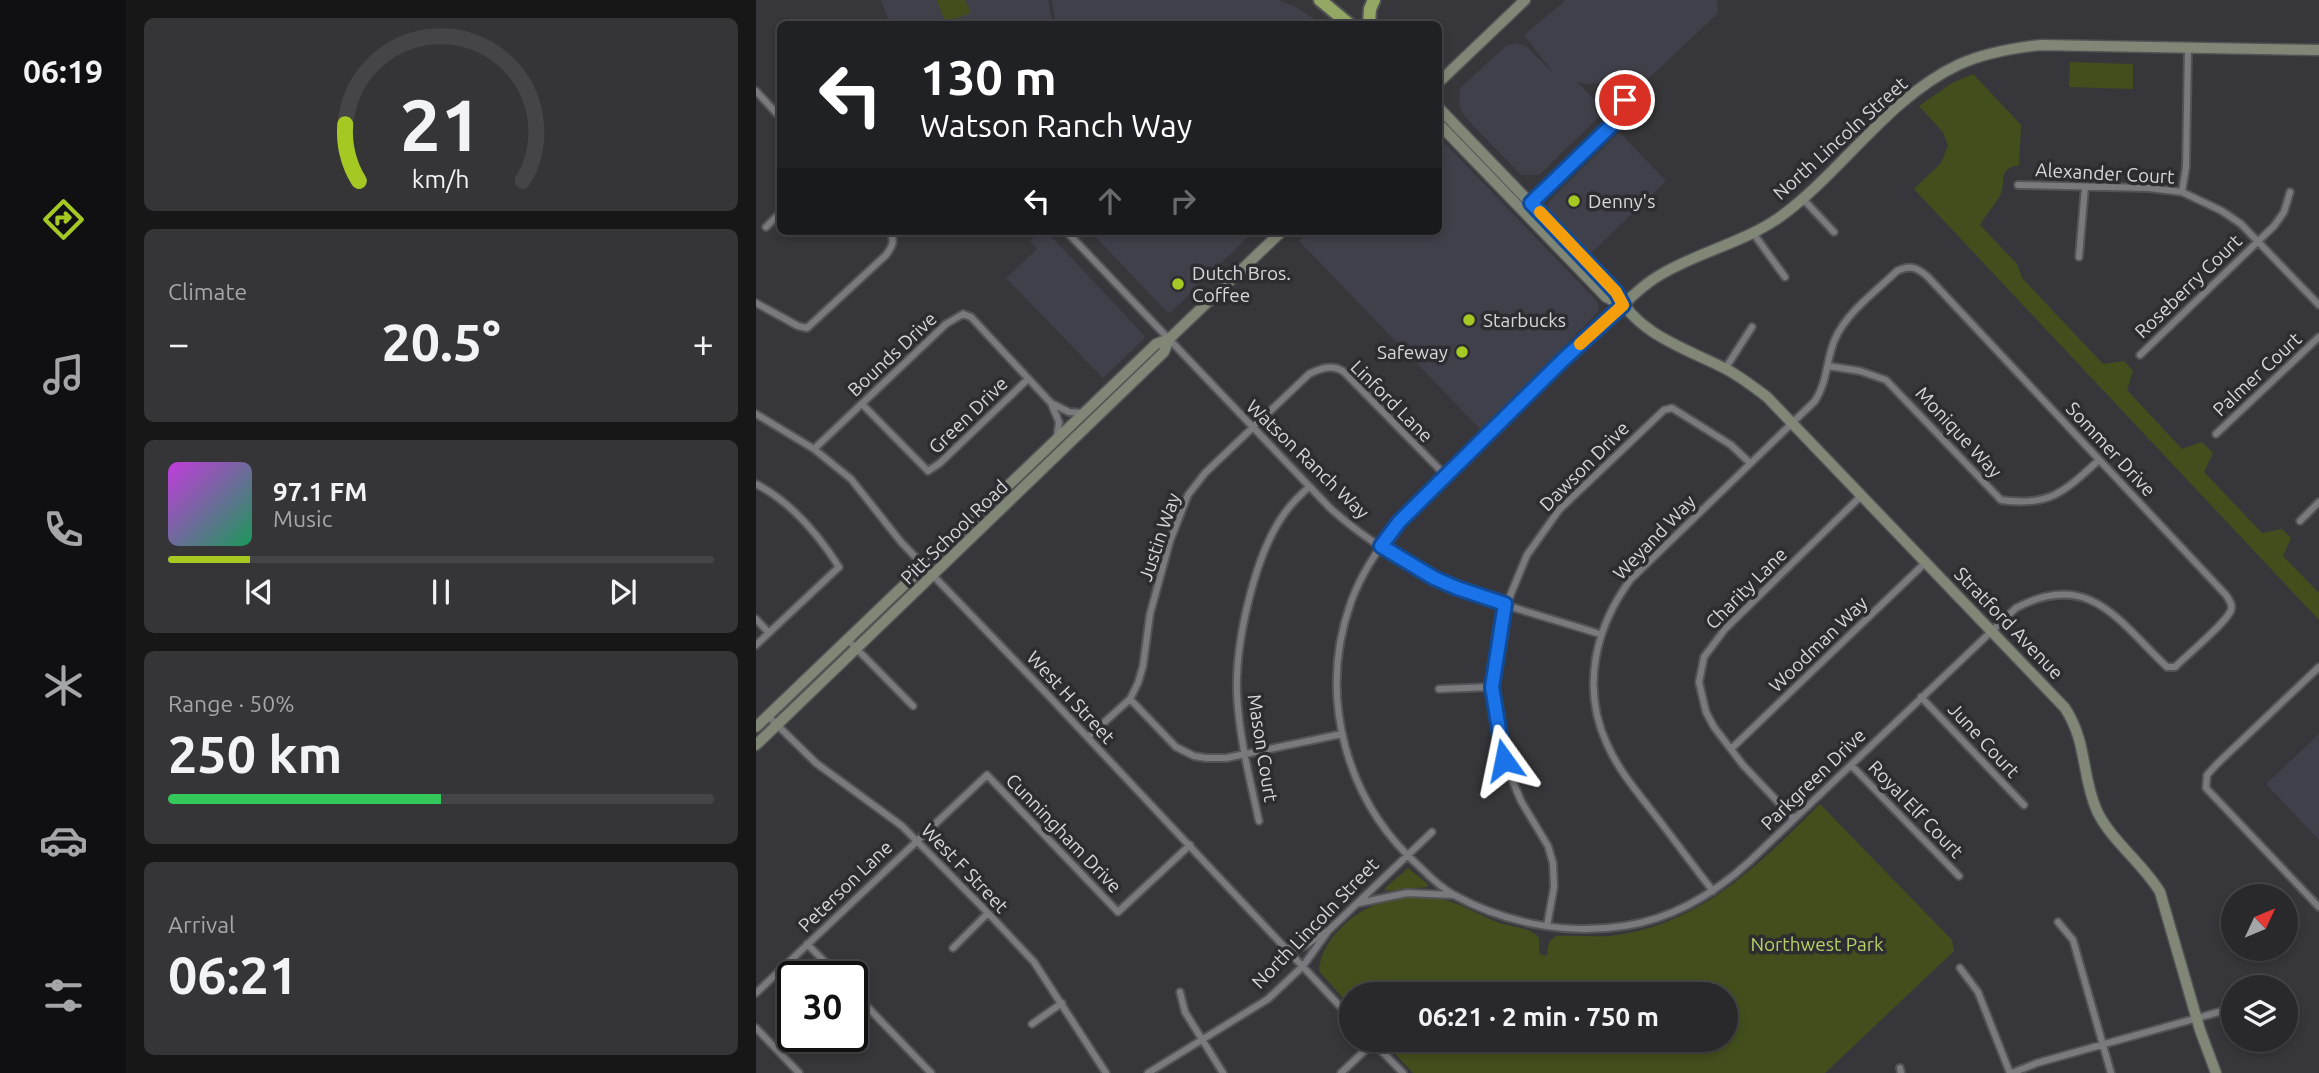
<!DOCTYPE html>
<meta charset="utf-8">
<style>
body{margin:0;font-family:Ubuntu,sans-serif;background:#353538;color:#f1f3f6;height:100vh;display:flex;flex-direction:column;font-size:26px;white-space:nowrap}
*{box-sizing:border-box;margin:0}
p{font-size:23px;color:#a5a6a9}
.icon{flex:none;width:38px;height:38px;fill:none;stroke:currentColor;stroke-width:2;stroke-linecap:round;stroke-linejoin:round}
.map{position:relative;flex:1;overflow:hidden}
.drawer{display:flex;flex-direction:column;gap:18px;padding:18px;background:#171718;width:630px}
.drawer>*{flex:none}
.banner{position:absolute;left:21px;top:21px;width:665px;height:214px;border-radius:10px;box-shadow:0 4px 10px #0003,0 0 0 2px #454548;background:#202124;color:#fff;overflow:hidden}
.needle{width:46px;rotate:46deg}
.fabs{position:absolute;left:1465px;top:884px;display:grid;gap:14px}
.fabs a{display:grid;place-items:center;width:77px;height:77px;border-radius:50%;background:#29292c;box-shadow:0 4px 10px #0003,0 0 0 2px #454548;font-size:35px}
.speed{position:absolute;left:21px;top:961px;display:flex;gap:14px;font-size:35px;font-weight:700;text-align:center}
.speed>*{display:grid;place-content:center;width:91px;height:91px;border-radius:50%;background:#29292c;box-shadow:0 4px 10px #0003,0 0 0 2px #454548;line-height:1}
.speed .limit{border:4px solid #111;border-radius:10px;background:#fff;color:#111}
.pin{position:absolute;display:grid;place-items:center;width:60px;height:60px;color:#fff;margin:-30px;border:4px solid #fff;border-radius:50%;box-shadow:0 2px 7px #0007}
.me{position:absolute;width:77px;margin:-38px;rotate:348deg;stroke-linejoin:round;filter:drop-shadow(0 0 5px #0008)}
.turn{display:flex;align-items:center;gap:24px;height:147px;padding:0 28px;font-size:32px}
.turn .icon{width:91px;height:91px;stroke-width:2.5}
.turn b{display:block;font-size:49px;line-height:60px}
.lanes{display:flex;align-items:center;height:66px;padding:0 28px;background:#0003;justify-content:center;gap:35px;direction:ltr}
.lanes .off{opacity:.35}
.big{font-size:52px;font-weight:700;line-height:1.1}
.drawer .card{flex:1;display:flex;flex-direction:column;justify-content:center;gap:10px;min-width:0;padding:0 24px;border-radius:10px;background:#353538}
.drawer .dial{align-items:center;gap:0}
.dial svg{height:182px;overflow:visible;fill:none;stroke:#454548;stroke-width:7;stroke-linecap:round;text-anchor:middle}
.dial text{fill:#f1f3f6;stroke:none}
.song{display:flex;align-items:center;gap:21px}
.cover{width:84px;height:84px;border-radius:10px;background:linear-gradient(135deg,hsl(290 70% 55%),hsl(150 70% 35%))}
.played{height:7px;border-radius:4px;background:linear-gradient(90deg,#a5c823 15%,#454548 15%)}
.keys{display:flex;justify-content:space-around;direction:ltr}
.heat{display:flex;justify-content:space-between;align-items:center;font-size:38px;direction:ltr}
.charge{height:10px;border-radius:5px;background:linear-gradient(90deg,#34c759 50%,#454548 0)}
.trip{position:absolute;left:583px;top:982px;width:399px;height:70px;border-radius:35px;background:#29292c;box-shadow:0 4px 10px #0003,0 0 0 2px #454548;font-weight:700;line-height:70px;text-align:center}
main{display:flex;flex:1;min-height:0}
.menu{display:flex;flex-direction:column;width:126px;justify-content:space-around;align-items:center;background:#101012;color:#a5a6a9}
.menu .icon{width:49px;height:49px}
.menu .current{color:#a5c823}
.menu b{font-size:32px;color:#f1f3f6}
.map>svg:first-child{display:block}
.built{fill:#3f4049}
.green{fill:#424f1d}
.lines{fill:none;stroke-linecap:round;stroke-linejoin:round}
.street-casing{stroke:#525355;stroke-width:10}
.secondary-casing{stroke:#525355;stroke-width:13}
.highway-casing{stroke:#525355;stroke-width:16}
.street{stroke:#79797e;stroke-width:6}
.secondary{stroke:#818776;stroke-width:10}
.highway{stroke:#94a765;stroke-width:12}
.route-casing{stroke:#114b97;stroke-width:18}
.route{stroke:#1a73e8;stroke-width:12}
.slow{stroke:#f59e0b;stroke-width:12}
.poi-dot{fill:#a5c823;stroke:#2d2d31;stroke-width:2.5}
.labels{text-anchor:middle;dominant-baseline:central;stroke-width:7;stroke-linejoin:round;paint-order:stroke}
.street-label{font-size:19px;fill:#d6d7d9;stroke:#2d2d31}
.poi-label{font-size:19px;fill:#d6d7d9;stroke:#2d2d31;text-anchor:start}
.park-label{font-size:19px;fill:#b4d167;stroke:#2d2d31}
</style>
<main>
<nav class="menu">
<b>06:19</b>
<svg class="icon current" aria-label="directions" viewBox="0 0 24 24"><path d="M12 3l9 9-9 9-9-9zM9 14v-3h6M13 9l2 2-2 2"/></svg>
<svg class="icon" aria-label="music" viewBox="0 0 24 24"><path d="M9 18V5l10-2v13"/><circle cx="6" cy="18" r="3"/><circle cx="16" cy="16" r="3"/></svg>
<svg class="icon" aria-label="phone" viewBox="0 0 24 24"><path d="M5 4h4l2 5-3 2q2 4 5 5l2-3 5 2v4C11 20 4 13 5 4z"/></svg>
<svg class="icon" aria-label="climate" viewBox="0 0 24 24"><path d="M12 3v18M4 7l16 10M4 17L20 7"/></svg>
<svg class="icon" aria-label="car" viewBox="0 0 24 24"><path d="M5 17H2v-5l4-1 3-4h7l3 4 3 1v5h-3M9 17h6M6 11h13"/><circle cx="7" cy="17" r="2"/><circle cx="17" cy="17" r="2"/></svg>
<svg class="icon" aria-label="filters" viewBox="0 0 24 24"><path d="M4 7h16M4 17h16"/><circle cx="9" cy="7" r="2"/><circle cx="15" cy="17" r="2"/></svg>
</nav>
<section class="drawer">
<div class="card dial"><svg viewBox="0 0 100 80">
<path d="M14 69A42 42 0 1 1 86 69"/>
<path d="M14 69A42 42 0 0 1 8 44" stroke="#a5c823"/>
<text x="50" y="56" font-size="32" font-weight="700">21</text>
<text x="50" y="72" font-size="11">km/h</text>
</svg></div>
<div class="card"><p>Climate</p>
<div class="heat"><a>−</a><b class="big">20.5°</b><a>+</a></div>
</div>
<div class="card">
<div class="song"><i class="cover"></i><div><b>97.1 FM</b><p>Music</p></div></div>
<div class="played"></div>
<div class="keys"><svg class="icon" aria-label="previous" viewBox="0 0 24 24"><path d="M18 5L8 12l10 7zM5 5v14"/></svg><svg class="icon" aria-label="pause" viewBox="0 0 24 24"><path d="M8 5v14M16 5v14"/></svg><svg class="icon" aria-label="next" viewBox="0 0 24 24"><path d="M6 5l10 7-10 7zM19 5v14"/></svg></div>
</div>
<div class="card"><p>Range · 50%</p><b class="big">250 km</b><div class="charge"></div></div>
<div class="card"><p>Arrival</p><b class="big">06:21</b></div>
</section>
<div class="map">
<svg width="1563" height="1073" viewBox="0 0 1563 1073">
<rect width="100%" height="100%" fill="#37373b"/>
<path class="built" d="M 125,0 L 292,0 L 297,24 L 134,24 Z
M 296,0 L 522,0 L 538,6 L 566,24 L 300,24 Z
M 810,0 L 961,0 L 962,13 L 891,80 L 830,84 L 821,82 L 842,103 L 845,115 L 783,175 L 765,175 L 708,116 L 703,105 L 704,88 L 751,45 L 761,43 L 771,47 L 798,74 L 768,35 Z
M 863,132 L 910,181 L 833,255 L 793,212 L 791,203 Z
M 683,137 L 841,301 L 843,307 L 842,312 L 725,430 L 543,241 L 552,231 L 682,231 Z
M 285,231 L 290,231 L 388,335 L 388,339 L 347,378 L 250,278 L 281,249 L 274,241 Z
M 334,231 L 498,231 L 415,312 L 411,312 Z
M 1563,734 L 1563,840 L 1510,784 Z"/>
<path class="green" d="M 181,0 L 209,0 L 215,13 L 189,22 Z
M 1314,62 L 1377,64 L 1377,89 L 1313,87 Z
M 1217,74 L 1265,125 L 1263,165 C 1243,169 1249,177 1246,190 C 1245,198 1228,217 1224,225 L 1261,264 L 1266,278 L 1347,364 L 1368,361 L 1377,371 L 1371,390 L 1426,449 L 1446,442 L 1457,453 L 1448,472 L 1506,533 L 1526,529 L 1535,538 L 1527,556 L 1563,593 L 1563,620 L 1158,189 L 1185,163 L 1192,146 L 1187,132 L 1163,106 L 1196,83 Z
M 1064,804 L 1196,940 L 1198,951 L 1069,1073 L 657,1073 L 626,1040 L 970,1040 L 970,994 L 595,994 L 595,1007 L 563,971 C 564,952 575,937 588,925 C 618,897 661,889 699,903 C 714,909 728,917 743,923 C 756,927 774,927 783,938 L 783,954 L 791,956 L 793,942 L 800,936 C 818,935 836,937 854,936 C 945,926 1003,864 1064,804 Z
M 652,868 L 672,884 L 672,887 L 629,891 L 629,888 Z"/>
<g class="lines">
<defs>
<path id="street" d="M 0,91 L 24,117
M 1262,185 L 1393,188 L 1426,192 L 1466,211 L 1485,224 L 1563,305
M 1426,192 L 1430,167 L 1432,48
M 1047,199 L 1078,232
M 773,205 L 863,118 L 869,100
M 10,227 L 24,213
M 310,231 L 574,508 C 607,538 660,572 701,588 C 747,606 797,619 844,634
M 997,233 L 1029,277
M 1323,257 L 1329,187
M 0,303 L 42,326 L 51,328 L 130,255 C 136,247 140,240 133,231
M 867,305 C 822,343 782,386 740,428 C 687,481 622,528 595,602 C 561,697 590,802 665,868 C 675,878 686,888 698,895 C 749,923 810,935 868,926 C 916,919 959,893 994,861 L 1260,608 C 1334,569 1363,622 1411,667 L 1419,667 C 1430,656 1471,622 1475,610 C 1477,604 1473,600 1470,595 L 1171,276 C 1160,267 1154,265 1141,271 C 1120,291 1091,312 1079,339 C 1070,359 1072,381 1059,401 L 875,579 C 839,627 825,688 851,744 C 861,767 877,787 892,806 C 914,834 935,863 957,891
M 1384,355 L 1518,226 L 1528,212 L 1534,192
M 1072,366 L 1104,371 L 1130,380 L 1245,500 C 1294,507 1309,491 1343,460
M 969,369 L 996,327
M 295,403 L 303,422 L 301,437
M 106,404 L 172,471 L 184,463 L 272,379
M 0,414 L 58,449 L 95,479 L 145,542 L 290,693 L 595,1018
M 1460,434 L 1563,337
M 58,449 L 190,324 L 207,314 L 215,317 L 295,403 L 313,412 L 327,413
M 0,484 C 35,502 62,534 83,567 L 0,645
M 1544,521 L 1563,502
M 0,619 L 13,633
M 92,640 L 157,706
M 1563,667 L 1461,764 L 1451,775 L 1450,788 L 1563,907
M 683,689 L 736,687
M 1165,697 L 1268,805
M 374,699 L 420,747 L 438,756 L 450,758 L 470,758 L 586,734
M 12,716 L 60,763 L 146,826 L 232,913 L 278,962 L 350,1073
M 332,737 L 374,699 L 382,683 L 387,666 L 394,614 L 414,541 L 432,495 L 449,473 L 553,374 C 565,368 577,364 588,372 L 690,476
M 975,749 L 1170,562
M 1095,765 L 1203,876
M 1038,819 L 987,765 L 958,727 L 950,712 L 943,682 L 948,657 L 969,629 L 1106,495
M 503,821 C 494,780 483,737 481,694 C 479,644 498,556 528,514 C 535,504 544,495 553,487
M 603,903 L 651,893 L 698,895
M 1302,922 L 1317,940 L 1355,1073
M 791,926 L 798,887 L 797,863 L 792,846 L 765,801 L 748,760 L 741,728 L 736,687 L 747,613 L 771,555 L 803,510 L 908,410 L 916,408 L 975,445 L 994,463
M 51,944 L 83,976
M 197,948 L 232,913
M 531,948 C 548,952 556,939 570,932
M 1204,968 L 1222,992 L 1254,1073
M 96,991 L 175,1073
M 424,992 L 429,1012 L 467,1073
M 0,993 L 231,775 L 362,912 L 434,845
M 276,1024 L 306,1003
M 0,1028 L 43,1073
M 615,1040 L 647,1073
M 1144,1068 L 1145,1073
M 392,1073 L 512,999 L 547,966 L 572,931 L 676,832
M 585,1073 L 618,1042
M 1256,1073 L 1281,1063 L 1477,1008"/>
<path id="secondary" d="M 682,83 L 769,0
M 682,107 L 860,292 C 882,335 929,348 970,369 C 985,377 998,387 1011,397 L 1309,708 C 1332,744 1325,775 1341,811 C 1356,842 1386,862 1404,892 L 1444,1030 L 1460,1073
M 682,123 L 850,297 L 866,305
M 867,305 C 878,294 890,283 904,275 C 942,252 987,243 1024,217 C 1086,172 1132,98 1202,65 C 1228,53 1257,48 1285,45 L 1563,50
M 0,727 L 400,344 L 413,339 L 526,231
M 0,745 L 408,352 L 413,339"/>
<path id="highway" d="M 564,0 L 593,24
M 613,24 L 614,9 L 618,0"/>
</defs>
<use href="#street" class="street-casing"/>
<use href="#secondary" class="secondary-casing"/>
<use href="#highway" class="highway-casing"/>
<use href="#street" class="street"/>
<use href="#secondary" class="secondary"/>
<use href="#highway" class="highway"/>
</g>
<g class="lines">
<defs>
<path id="route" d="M 748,760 L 736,687 L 749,604 L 701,588 L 678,578 L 625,546 L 643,522 L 807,360 L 867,305 L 860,292 L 775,203 L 863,118 L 869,100"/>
</defs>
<use href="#route" class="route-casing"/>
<use href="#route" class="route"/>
<path class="slow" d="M 784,212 L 860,292 L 867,305 L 824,344"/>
</g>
<g class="poi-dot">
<circle cx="818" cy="201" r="7"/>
<circle cx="422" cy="284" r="7"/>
<circle cx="713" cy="320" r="7"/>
<circle cx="706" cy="352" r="7"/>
</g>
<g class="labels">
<g class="street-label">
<text transform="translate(1084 138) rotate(-42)">North Lincoln Street</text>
<text transform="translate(1349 173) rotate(3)">Alexander Court</text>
<text transform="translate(1432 286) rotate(-44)">Roseberry Court</text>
<text transform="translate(136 354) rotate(-43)">Bounds Drive</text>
<text transform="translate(1501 374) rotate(-43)">Palmer Court</text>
<text transform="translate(636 401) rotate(45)">Linford Lane</text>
<text transform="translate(212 415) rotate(-44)">Green Drive</text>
<text transform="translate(1203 432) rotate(47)">Monique Way</text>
<text transform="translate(1355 449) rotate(47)">Sommer Drive</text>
<text transform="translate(552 459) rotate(44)">Watson Ranch Way</text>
<text transform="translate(828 466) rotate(-45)">Dawson Drive</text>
<text transform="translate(198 532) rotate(-44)">Pitt School Road</text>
<text transform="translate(403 537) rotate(-71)">Justin Way</text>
<text transform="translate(898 537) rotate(-46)">Weyand Way</text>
<text transform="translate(990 588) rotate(-45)">Charity Lane</text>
<text transform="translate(1253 623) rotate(46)">Stratford Avenue</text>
<text transform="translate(1062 644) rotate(-44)">Woodman Way</text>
<text transform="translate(315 697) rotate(47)">West H Street</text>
<text transform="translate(1228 740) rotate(47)">June Court</text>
<text transform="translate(507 748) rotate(81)">Mason Court</text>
<text transform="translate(1057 779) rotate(-44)">Parkgreen Drive</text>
<text transform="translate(1160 809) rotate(46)">Royal Elf Court</text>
<text transform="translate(308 833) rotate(46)">Cunningham Drive</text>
<text transform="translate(209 868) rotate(46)">West F Street</text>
<text transform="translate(89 886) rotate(-44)">Peterson Lane</text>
<text transform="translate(559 923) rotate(-46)">North Lincoln Street</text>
</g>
<g class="poi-label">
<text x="832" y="201">Denny's</text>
<text x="436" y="273">Dutch Bros.<tspan x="436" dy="22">Coffee</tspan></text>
<text x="727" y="320">Starbucks</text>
<text x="692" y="352" text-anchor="end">Safeway</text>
</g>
<g class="park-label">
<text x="1061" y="944">Northwest Park</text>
</g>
</g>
</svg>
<div class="fabs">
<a><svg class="needle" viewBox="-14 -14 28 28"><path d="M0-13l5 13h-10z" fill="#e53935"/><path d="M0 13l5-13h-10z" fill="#a5a6a9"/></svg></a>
<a><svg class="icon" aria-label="layers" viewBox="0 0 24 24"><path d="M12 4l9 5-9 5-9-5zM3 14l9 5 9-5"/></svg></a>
</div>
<div class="speed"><div class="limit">30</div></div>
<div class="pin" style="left:869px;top:100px;background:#d93025"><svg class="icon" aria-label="arrive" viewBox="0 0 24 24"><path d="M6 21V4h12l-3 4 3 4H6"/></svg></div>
<svg class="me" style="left:748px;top:760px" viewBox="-20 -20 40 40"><path d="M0-17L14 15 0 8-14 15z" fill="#1a73e8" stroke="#fff" stroke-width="4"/></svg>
<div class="trip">06:21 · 2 min · 750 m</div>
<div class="banner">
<div class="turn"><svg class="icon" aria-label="left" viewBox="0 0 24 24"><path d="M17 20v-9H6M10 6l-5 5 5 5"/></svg><div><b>130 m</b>Watson Ranch Way</div></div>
<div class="lanes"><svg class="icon" aria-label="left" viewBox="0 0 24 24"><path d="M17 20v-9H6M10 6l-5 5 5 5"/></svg><svg class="icon off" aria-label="ahead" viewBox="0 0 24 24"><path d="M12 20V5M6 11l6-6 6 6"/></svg><svg class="icon off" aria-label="right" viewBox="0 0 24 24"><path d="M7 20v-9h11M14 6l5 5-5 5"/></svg></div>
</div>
</div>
</main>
